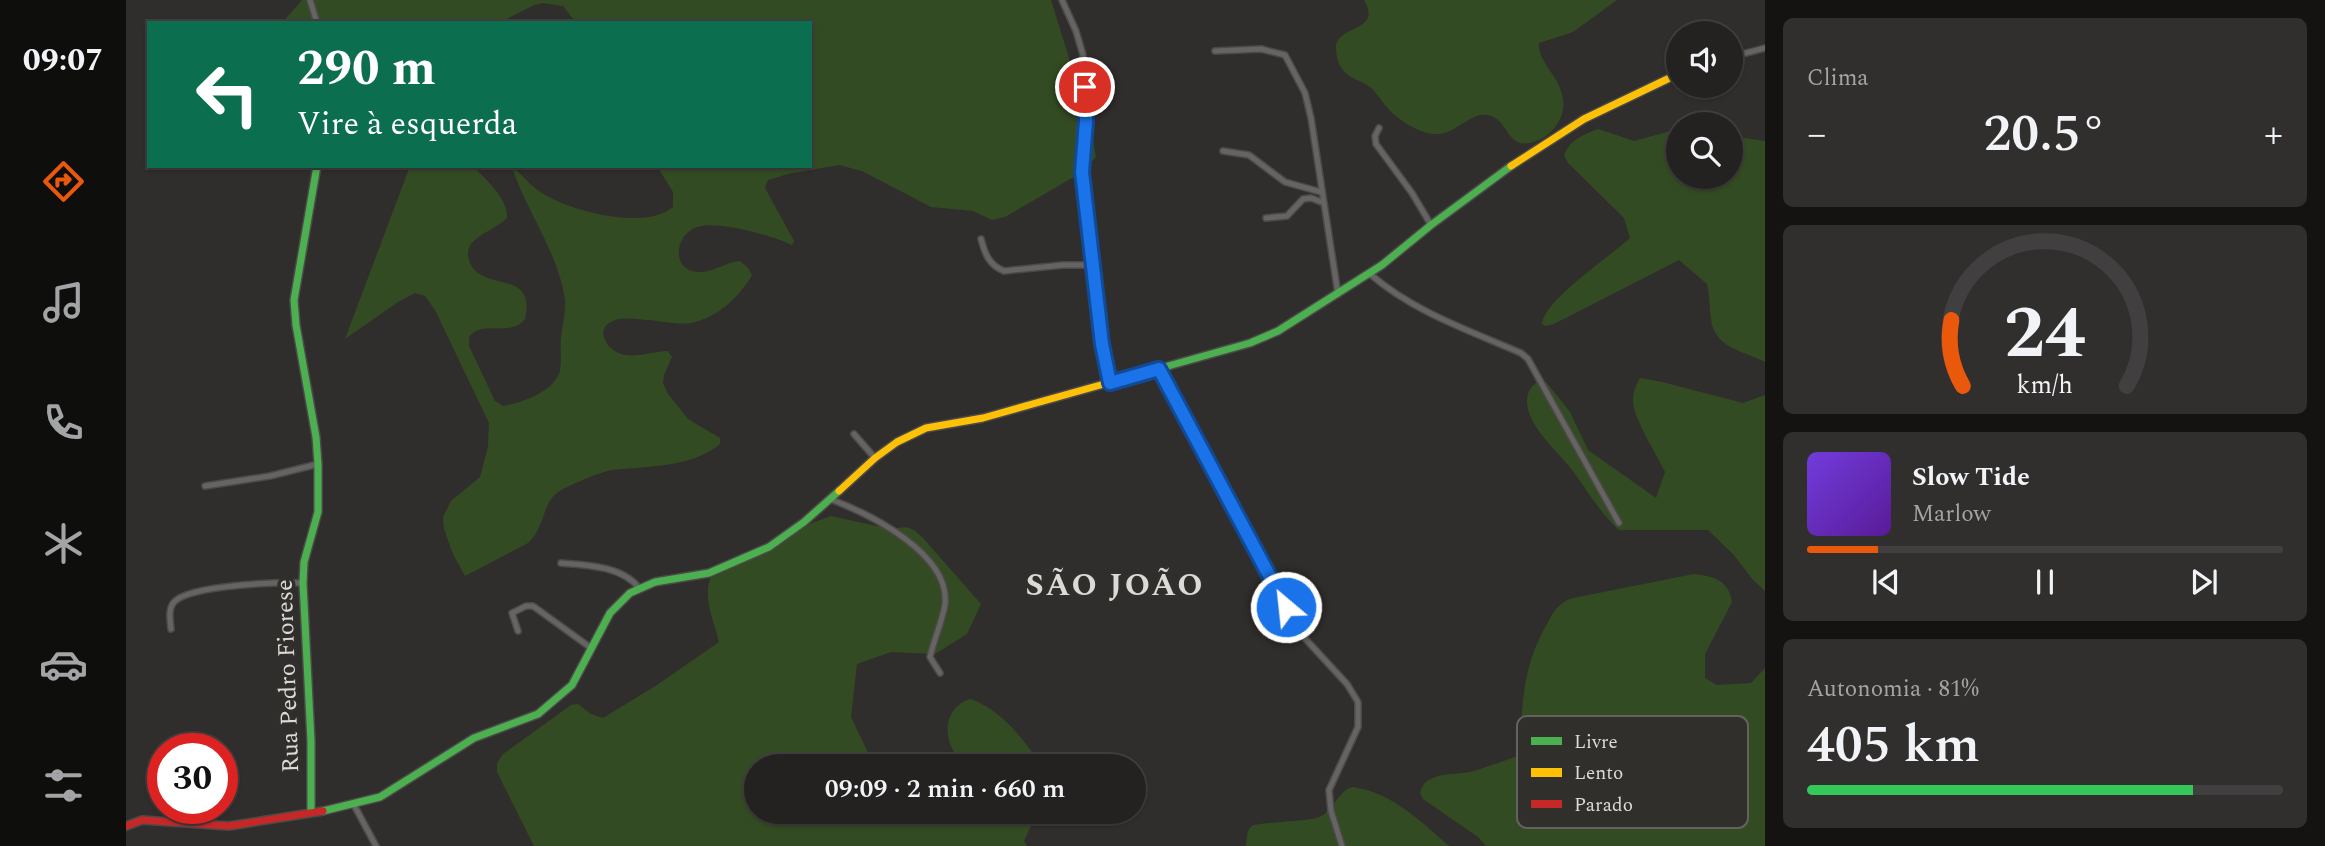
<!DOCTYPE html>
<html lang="pt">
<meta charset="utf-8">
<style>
body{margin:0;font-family:Spectral,serif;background:#302f2e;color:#f1f3f6;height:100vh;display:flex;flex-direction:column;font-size:26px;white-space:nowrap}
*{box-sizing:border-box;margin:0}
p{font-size:23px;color:#a3a4a5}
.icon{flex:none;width:38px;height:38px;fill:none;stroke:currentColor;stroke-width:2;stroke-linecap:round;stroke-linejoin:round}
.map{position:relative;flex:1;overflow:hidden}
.sheet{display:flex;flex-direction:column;gap:18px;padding:18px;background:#141312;width:560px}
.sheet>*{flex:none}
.guide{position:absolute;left:21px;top:21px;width:665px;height:147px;border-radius:0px;box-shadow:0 2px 5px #0004,0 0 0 2px #413f3f;background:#0b6e4f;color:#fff;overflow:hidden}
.fabs{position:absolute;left:1540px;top:21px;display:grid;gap:14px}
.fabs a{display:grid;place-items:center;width:77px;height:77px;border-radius:50%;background:#242221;box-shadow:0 2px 5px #0004,0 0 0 2px #413f3f;font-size:35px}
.speed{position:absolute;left:21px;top:733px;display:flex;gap:14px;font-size:35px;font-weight:700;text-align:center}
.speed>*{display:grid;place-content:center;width:91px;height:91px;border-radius:50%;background:#242221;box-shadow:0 2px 5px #0004,0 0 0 2px #413f3f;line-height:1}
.speed .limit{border:10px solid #d22;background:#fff;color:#111}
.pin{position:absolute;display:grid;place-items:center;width:60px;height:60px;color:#fff;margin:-30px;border:4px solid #fff;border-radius:50%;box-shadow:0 2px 7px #0007}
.me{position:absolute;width:77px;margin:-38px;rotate:332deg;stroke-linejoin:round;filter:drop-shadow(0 0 5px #0008)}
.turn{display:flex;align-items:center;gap:24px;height:147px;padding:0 35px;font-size:32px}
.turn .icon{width:91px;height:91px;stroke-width:2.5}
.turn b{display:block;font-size:49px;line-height:60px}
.big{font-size:52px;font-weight:600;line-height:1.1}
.sheet .widget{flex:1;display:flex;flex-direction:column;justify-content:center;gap:10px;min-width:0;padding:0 24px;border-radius:10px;background:#302f2e}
.sheet .dial{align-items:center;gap:0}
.dial svg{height:182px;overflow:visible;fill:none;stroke:#413f3f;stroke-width:7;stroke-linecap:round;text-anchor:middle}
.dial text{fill:#f1f3f6;stroke:none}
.song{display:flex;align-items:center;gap:21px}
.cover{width:84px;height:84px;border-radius:10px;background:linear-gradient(135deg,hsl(260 70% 55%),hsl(270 70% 35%))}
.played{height:7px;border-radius:4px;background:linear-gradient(90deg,#ea580c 15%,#413f3f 15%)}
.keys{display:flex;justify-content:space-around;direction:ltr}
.heat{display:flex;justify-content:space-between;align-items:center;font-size:38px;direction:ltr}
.charge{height:10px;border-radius:5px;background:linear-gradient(90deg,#34c759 81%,#413f3f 0)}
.trip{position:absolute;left:618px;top:754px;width:402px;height:70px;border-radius:35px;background:#242221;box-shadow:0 2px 5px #0004,0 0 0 2px #413f3f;font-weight:600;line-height:70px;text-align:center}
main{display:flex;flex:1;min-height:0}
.tabs{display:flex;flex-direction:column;width:126px;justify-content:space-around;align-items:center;background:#0e0e0d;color:#a3a4a5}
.tabs .icon{width:49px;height:49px}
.tabs .selected{color:#ea580c}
.tabs b{font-size:32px;color:#f1f3f6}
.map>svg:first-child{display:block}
.green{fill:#334b22}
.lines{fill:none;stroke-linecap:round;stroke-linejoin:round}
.street-casing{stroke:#4b4a48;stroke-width:8}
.fast-casing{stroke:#4b4a48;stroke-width:10}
.slow-casing{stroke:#4b4a48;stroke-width:10}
.jam-casing{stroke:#4b4a48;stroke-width:10}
.street{stroke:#666463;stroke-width:5}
.fast{stroke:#4caf50;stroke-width:7}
.slow{stroke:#ffc107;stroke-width:7}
.jam{stroke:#c62828;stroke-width:7}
.route-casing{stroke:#114b97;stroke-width:18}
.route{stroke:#1a73e8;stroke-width:12}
.labels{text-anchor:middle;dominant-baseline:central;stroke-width:7;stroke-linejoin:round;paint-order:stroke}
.street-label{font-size:24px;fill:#dcdad8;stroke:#312f2b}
.district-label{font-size:32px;font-weight:bold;letter-spacing:2px;fill:#dcdad8;stroke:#312f2b}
.key{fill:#312f2b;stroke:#64625f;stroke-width:2}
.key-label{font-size:19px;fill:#dcdad8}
</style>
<main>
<nav class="tabs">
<b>09:07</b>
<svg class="icon selected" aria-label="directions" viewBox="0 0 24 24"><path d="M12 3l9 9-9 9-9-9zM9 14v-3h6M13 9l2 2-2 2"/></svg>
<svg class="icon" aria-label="music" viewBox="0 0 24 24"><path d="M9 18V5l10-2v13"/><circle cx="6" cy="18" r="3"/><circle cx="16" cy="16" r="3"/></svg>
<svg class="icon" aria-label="phone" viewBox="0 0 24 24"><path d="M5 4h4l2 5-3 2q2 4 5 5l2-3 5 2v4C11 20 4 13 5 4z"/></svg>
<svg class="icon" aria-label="climate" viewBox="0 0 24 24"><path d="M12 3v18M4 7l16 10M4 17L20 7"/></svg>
<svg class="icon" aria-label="car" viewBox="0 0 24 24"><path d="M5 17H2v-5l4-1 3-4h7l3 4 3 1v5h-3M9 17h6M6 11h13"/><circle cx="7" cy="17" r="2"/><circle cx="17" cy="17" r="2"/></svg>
<svg class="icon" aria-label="filters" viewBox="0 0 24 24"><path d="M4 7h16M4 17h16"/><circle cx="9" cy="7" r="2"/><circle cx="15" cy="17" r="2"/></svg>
</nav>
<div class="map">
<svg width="1639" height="846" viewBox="0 0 1639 846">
<rect width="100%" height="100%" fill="#302e2c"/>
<path class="green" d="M 176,0 L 925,0 L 965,129 L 970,157 L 958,171 L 879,217 L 866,220 L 847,211 L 805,207 L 736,171 L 713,165 L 662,174 L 642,180 L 639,188 L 668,241 L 666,245 C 647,236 592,220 571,227 C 548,235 545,271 572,272 C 587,273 599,262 614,261 L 622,268 L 626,275 C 614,296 593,316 569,322 C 556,326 536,321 521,320 C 511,319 498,317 489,320 C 466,328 481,352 499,355 C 514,357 528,351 542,351 L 546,357 L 538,375 L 537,383 L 542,394 L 562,419 L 594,438 L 594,444 C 565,468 521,466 486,470 C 474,472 440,486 431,493 C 416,504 419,528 402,543 L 339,576 L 327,554 L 318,529 L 317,517 L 325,501 L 354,477 L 362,447 L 363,423 L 309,310 L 299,296 L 289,293 L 272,302 L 219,339 L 284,166 L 347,166 C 360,180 382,198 381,218 C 371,228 354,233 345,244 C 342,249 341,254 343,260 C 353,294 411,267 399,319 C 384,338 357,319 343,337 L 343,346 L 369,401 L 377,406 C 396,403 429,391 434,371 C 436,360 434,349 435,338 C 436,326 440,313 439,301 C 434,256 401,212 387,170 L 391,171 C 399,178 406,187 416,193 C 444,211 519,231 547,207 L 547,192 L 531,166 L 684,166 L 684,23 L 450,23 L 437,6 L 417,3 L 408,5 L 373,23 L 156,23 Z
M 1238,0 L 1491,0 L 1447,32 L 1413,43 C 1410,65 1447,84 1435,117 C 1431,126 1423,136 1413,140 C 1379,155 1384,117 1361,115 C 1344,113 1329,134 1312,134 C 1295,135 1271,120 1261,107 C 1255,101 1251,93 1244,87 C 1235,80 1224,79 1217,70 C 1211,63 1210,54 1210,45 C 1216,24 1256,31 1238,0 Z
M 1472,129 L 1508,141 L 1552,129 L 1552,177 L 1605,177 L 1605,136 L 1639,141 L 1639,362 C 1620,352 1591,348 1586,324 C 1583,311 1584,297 1581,284 L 1553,260 L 1428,324 L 1420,326 L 1416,324 C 1418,300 1485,256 1504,238 L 1498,218 L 1442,163 L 1438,155 C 1444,140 1456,135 1472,129 Z
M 1514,378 L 1536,382 L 1617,403 L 1639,395 L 1639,591 L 1627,580 L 1608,555 L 1582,530 L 1493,530 C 1472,511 1460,488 1443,466 C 1429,449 1407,430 1402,409 C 1399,396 1403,387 1413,381 L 1421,383 L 1444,412 L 1462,450 L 1530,498 L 1539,472 C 1531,455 1506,416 1507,400 C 1507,392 1510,385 1514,378 Z
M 705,516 L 764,529 L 780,527 L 788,530 L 797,538 L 855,604 L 841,634 L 809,654 L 765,652 L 731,664 L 725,717 L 745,759 L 751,766 L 630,766 L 630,812 L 911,812 L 898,841 L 901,846 L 408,846 L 371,772 L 371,763 L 377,754 L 445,705 L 452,704 L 465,714 L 477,718 L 531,685 L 593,642 C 588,621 576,597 585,577 L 686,523 Z
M 1568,574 C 1587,576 1603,580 1606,602 L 1579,654 L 1579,678 L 1591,685 L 1625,683 L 1639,668 L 1639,846 L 1360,846 L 1352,837 L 1297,799 L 1294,793 C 1299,770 1331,776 1348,771 C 1363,766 1378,761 1392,756 C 1398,704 1394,671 1421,624 C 1427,612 1433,602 1447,598 Z
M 845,699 C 875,710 899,740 915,766 L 836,766 C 832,758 825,749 823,740 C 818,722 827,703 845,699 Z
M 1227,787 C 1267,793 1294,821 1323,846 L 1120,846 C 1121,839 1120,831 1126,826 C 1129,823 1181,821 1191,818 C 1208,813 1211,790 1227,787 Z"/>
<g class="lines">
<defs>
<path id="street" d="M 184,0 L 191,23
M 936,0 L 950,31 L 957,55 L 960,121 L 956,171 L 976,344 L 984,383
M 1089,51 L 1135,49 L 1159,55 L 1179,93 L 1185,118 L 1212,294
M 1605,57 L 1639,48
M 1253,128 L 1249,136 L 1250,144 L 1286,193 L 1305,225
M 1097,151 L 1123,155 L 1159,182 L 1195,192
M 1140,218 L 1161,216 L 1177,199 L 1185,198 L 1198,203
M 855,239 C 859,254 863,265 878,271 L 937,265 L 967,265
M 1244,274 C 1288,312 1342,330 1395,353 L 1402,359 L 1493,523
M 1033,369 L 1173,632 L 1221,684 L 1232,702 L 1232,727 L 1203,790 L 1205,811 L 1216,846
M 728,434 L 749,458
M 79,486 L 144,476 L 192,464
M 704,499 C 744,514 825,554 819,605 C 816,622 808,639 804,657 L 814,673
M 435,563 C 461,565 496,566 513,588
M 45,629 C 44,620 42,609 48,602 C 64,585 152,582 177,583
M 392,631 L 386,613 L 400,606 L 407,606 L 465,648
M 228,805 L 250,846"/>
<path id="fast" d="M 978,384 L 1124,343 L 1152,331 L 1256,265 L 1305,225 L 1385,166
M 197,811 L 254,797 L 348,738 L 412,714 L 446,685 L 484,613 L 504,593 L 529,582 L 583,573 L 643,547 L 678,522 L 713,491
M 185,812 L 185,741 L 177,583 L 178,562 L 192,512 L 192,464 L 190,437 L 170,325 L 168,300 L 191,166"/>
<path id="slow" d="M 1385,166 L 1458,119 L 1552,74
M 713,491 L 749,458 L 771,442 L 800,428 L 857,418 L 978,384"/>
<path id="jam" d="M 0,826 L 16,820 L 103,826 L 197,811"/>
</defs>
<use href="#street" class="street-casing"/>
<use href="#fast" class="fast-casing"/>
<use href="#slow" class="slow-casing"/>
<use href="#jam" class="jam-casing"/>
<use href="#street" class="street"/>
<use href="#fast" class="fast"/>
<use href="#slow" class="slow"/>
<use href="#jam" class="jam"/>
</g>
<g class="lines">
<defs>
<path id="route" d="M 959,87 L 960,121 L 956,172 L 976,344 L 984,383 L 1033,369 L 1160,607"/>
</defs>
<use href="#route" class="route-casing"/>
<use href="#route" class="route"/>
</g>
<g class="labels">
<g class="street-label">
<text transform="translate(162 676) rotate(-92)">Rua Pedro Fiorese</text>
</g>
<g class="district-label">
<text x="989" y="585">SÃO JOÃO</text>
</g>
</g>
<rect x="1391" y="716" width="231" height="112" rx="10" class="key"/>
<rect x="1405" y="737" width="31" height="8" fill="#4caf50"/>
<rect x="1405" y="768" width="31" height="9" fill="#ffc107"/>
<rect x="1405" y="800" width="31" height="8" fill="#c62828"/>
<g class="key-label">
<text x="1448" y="748">Livre</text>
<text x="1448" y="779">Lento</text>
<text x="1448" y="811">Parado</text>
</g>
</svg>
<div class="fabs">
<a><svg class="icon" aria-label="sound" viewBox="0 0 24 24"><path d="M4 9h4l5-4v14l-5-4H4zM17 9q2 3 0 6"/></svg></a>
<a><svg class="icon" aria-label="search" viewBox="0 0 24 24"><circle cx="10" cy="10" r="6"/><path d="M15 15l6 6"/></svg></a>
</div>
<div class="speed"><div class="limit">30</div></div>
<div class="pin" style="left:959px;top:87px;background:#d93025"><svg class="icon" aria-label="arrive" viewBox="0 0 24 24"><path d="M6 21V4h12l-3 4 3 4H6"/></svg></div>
<svg class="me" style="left:1160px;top:607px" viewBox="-20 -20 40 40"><circle r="17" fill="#1a73e8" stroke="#fff" stroke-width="3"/><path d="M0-11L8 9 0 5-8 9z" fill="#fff"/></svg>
<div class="trip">09:09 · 2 min · 660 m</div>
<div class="guide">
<div class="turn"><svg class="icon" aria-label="left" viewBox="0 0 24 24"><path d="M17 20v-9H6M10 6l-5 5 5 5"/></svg><div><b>290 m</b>Vire à esquerda</div></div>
</div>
</div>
<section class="sheet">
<div class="widget"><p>Clima</p>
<div class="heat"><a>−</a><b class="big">20.5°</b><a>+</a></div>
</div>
<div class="widget dial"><svg viewBox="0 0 100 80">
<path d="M14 69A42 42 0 1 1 86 69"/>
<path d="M14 69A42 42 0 0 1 9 40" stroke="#ea580c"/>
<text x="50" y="56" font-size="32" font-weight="700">24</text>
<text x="50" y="72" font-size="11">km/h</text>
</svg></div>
<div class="widget">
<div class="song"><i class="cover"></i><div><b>Slow Tide</b><p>Marlow</p></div></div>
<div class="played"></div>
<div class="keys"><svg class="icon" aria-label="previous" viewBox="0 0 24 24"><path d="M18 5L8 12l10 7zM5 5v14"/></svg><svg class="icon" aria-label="pause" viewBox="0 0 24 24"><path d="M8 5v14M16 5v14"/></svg><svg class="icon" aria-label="next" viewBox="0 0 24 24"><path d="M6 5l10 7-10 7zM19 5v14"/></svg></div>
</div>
<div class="widget"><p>Autonomia · 81%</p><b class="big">405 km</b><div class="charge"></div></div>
</section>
</main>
